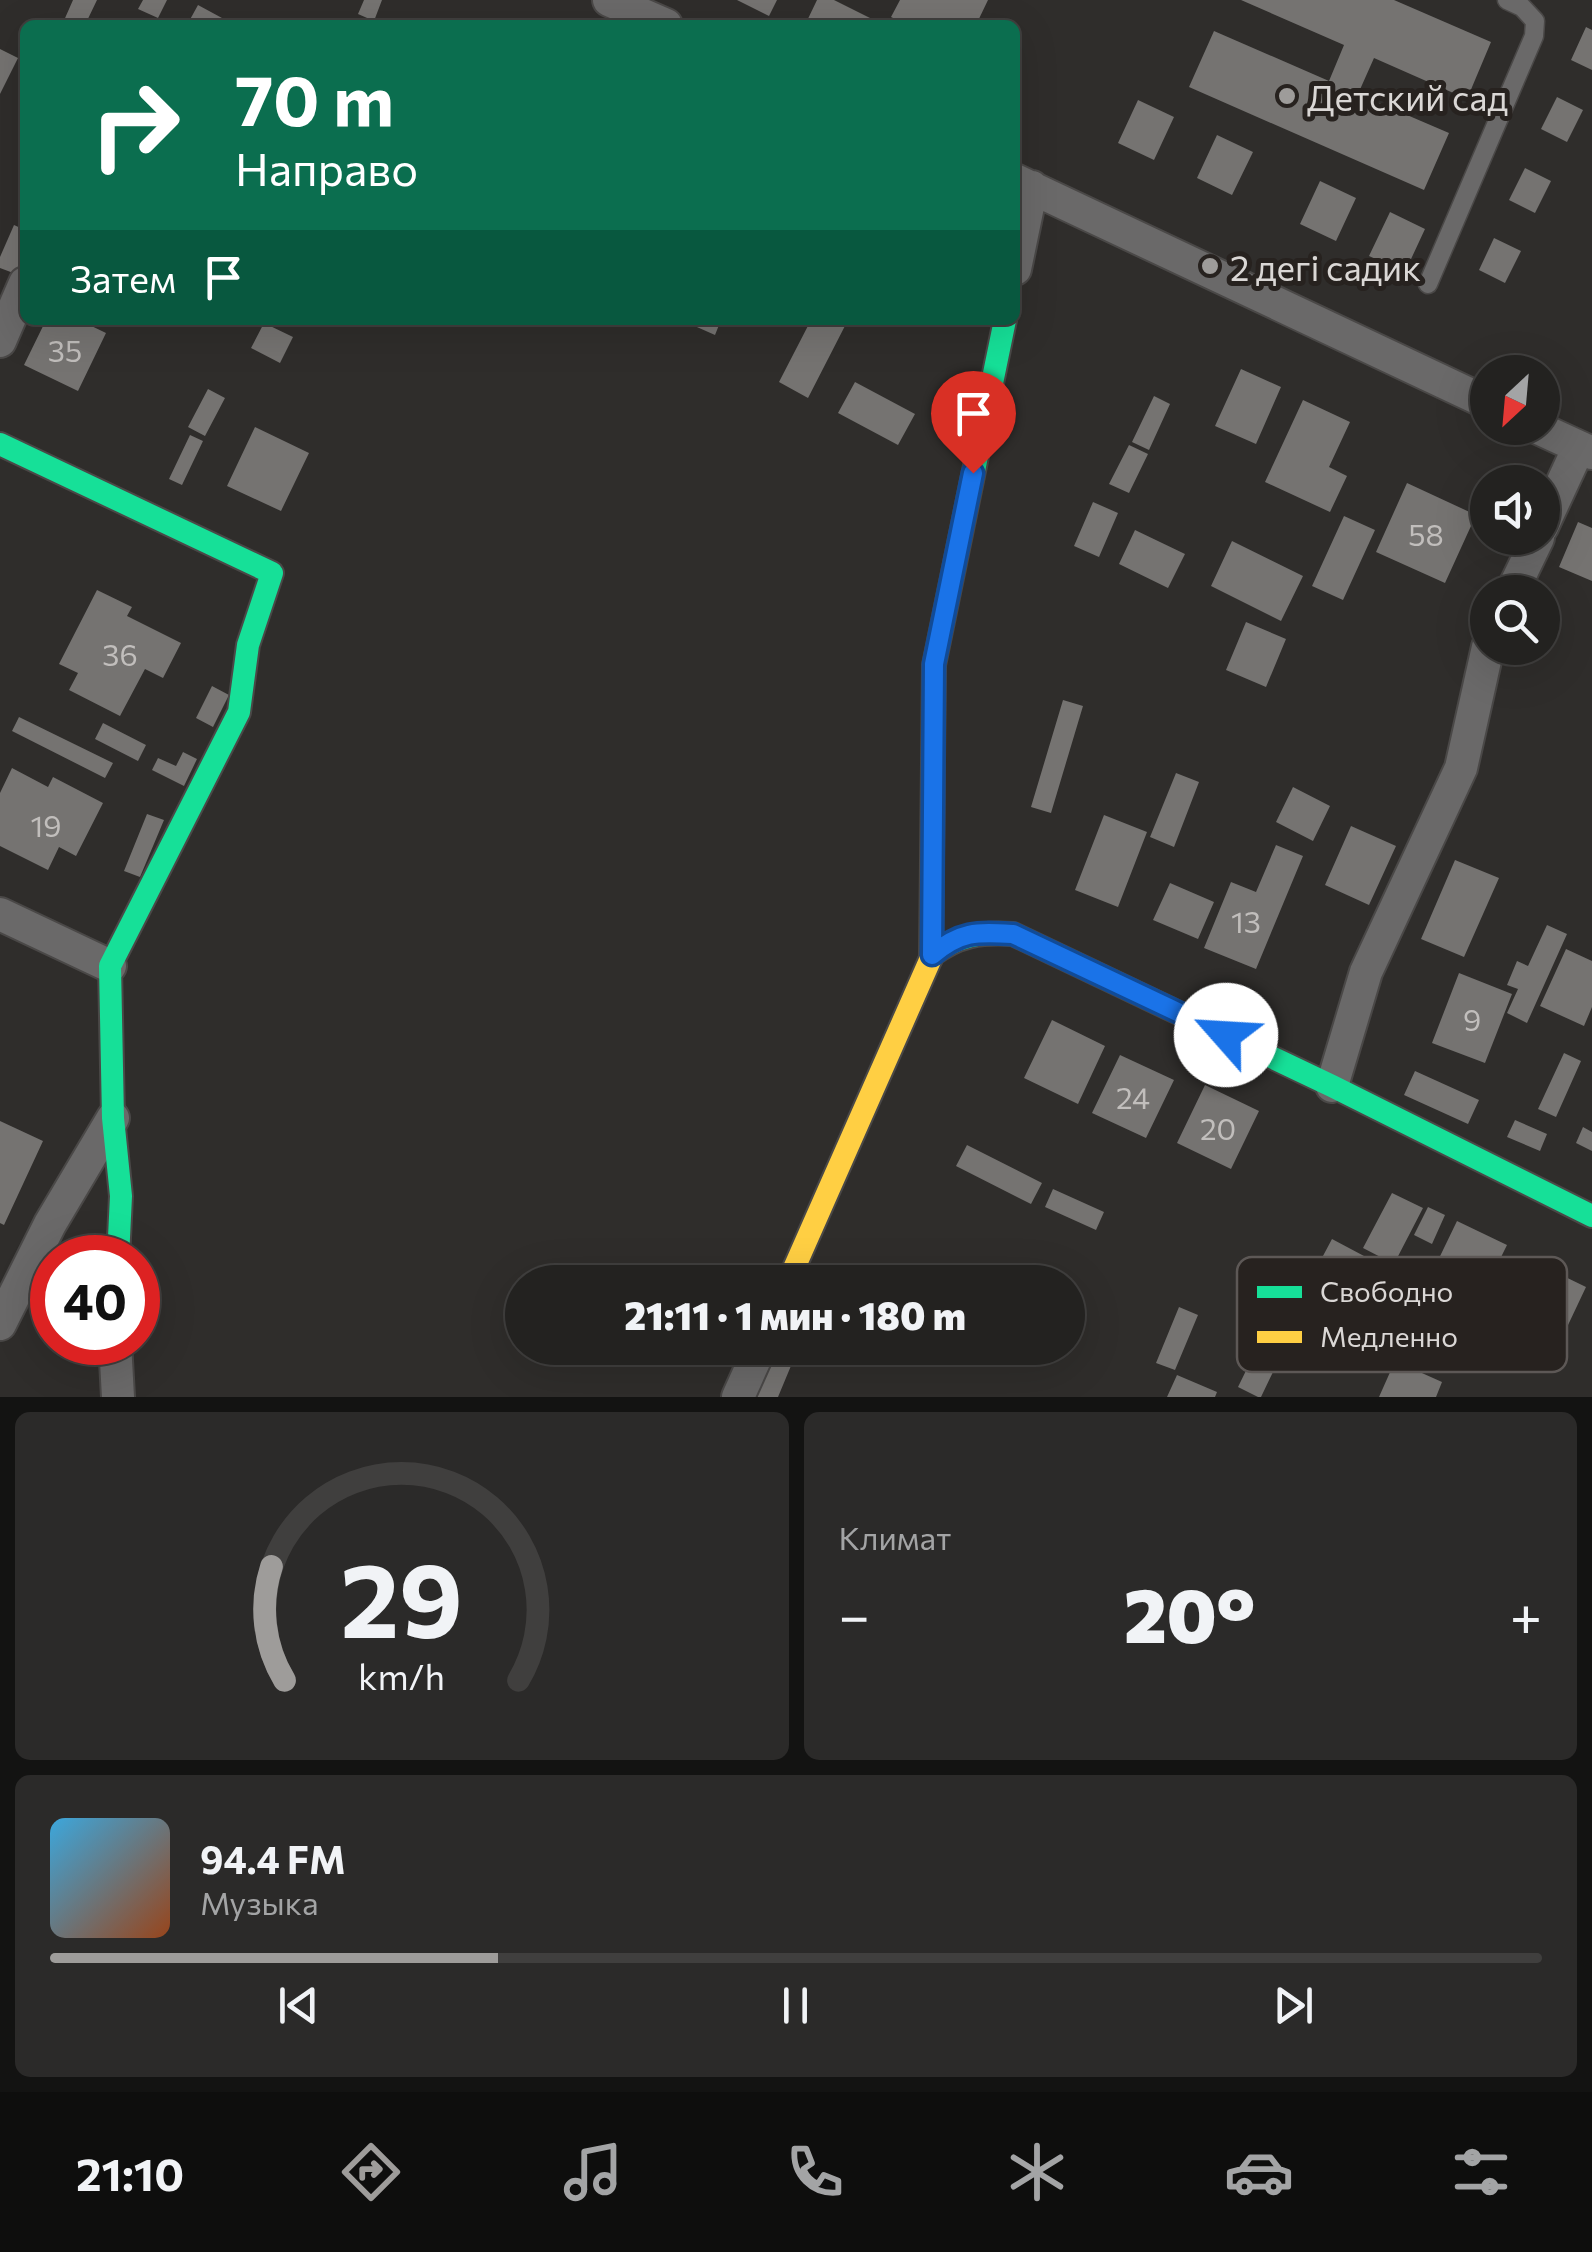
<!DOCTYPE html>
<html lang="ru">
<meta charset="utf-8">
<style>
body{margin:0;font-family:Commissioner,sans-serif;background:#2b2a29;color:#f1f3f6;height:100vh;display:flex;flex-direction:column;font-size:38px;white-space:nowrap}
*{box-sizing:border-box;margin:0}
p{font-size:32px;color:#a3a4a5}
.icon{flex:none;width:55px;height:55px;fill:none;stroke:currentColor;stroke-width:2;stroke-linecap:round;stroke-linejoin:round}
.map{position:relative;height:1397px;overflow:hidden}
.drawer{display:flex;flex-direction:column;gap:15px;padding:15px;background:#131312;flex:1}
.drawer>*{flex:none}
.guide{position:absolute;left:20px;top:20px;width:1000px;height:305px;border-radius:15px;box-shadow:0 10px 40px #0002,0 0 0 2px #403f3e;background:#0b6e4f;color:#fff;overflow:hidden}
.needle{width:65px;rotate:206deg}
.buttons{position:absolute;left:1470px;top:355px;display:grid;gap:20px}
.buttons a{display:grid;place-items:center;width:90px;height:90px;border-radius:50%;background:#232220;box-shadow:0 10px 40px #0002,0 0 0 2px #403f3e;font-size:50px}
.speed{position:absolute;left:30px;top:1235px;display:flex;gap:20px;font-size:50px;font-weight:700;text-align:center}
.speed>*{display:grid;place-content:center;width:130px;height:130px;border-radius:50%;background:#232220;box-shadow:0 10px 40px #0002,0 0 0 2px #403f3e;line-height:1}
.speed .limit{border:15px solid #d22;background:#fff;color:#111}
.pin{position:absolute;display:grid;place-items:center;width:85px;height:85px;color:#fff;margin:-102px -42px;border-radius:50% 50% 50% 0;rotate:-45deg;box-shadow:0 0 10px #0007}
.pin .icon{rotate:45deg}
.me{position:absolute;width:110px;margin:-55px;rotate:296deg;stroke-linejoin:round;filter:drop-shadow(0 0 8px #0008)}
.turn{display:flex;align-items:center;gap:35px;height:210px;padding:0 50px;font-size:45px}
.turn .icon{width:130px;height:130px;stroke-width:2.5}
.turn b{display:block;font-size:70px;line-height:85px}
.then{display:flex;align-items:center;height:95px;padding:0 50px;background:#0003;gap:20px;font-size:38px}
.big{font-size:75px;font-weight:800;line-height:1.1}
.drawer .card{flex:1;display:flex;flex-direction:column;justify-content:center;gap:15px;min-width:0;padding:0 35px;border-radius:15px;background:#2b2a29}
.drawer .dial{align-items:center;gap:0}
.dial svg{height:260px;overflow:visible;fill:none;stroke:#403f3e;stroke-width:7;stroke-linecap:round;text-anchor:middle}
.dial text{fill:#f1f3f6;stroke:none}
.song{display:flex;align-items:center;gap:30px}
.cover{width:120px;height:120px;border-radius:15px;background:linear-gradient(135deg,hsl(200 70% 55%),hsl(20 70% 35%))}
.played{height:10px;border-radius:5px;background:linear-gradient(90deg,#9e9c9a 30%,#403f3e 30%)}
.keys{display:flex;justify-content:space-around;direction:ltr}
.heat{display:flex;justify-content:space-between;align-items:center;font-size:55px;direction:ltr}
.drawer .tiles{flex:1;display:grid;gap:15px;grid-template-columns:1fr 1fr}
.card:last-child{grid-column:span 2}
.trip{position:absolute;left:505px;top:1265px;width:580px;height:100px;border-radius:50px;background:#232220;box-shadow:0 10px 40px #0002,0 0 0 2px #403f3e;font-weight:800;line-height:100px;text-align:center}
.dock{display:flex;height:160px;justify-content:space-around;align-items:center;background:#0e0e0d;color:#a3a4a5}
.dock .icon{width:70px;height:70px}
.dock .active{color:#9e9c9a}
.dock b{font-size:45px;color:#f1f3f6}
.map>svg:first-child{display:block}
.building{fill:#757371}
.lines{fill:none;stroke-linecap:round;stroke-linejoin:round}
.lane-casing{stroke:#4a4847;stroke-width:21}
.street-casing{stroke:#4a4847;stroke-width:36}
.fast-casing{stroke:#4a4847;stroke-width:26}
.slow-casing{stroke:#4a4847;stroke-width:26}
.lane{stroke:#6a6969;stroke-width:18}
.street{stroke:#6a6969;stroke-width:32}
.fast{stroke:#16e098;stroke-width:22}
.slow{stroke:#ffcf43;stroke-width:22}
.route-casing{stroke:#114b97;stroke-width:25}
.route{stroke:#1a73e8;stroke-width:18}
.poi-dot{fill:#9e9c9a;stroke:#27221f;stroke-width:4}
.labels{text-anchor:middle;dominant-baseline:central;stroke-width:10;stroke-linejoin:round;paint-order:stroke}
.number-label{font-size:30px;fill:#c1bebc}
.poi-label{font-size:35px;fill:#dad7d5;stroke:#27221f;text-anchor:start}
.key{fill:#27221f;stroke:#5d5856;stroke-width:2.5}
.key-label{font-size:28px;fill:#dad7d5}
</style>
<div class="map">
<svg width="1592" height="1397" viewBox="0 0 1592 1397">
<rect width="100%" height="100%" fill="#2f2d2b"/>
<path class="building" d="M 73,0 L 97,0 L 85,25 L 62,25 Z
M 143,0 L 167,0 L 158,18 L 138,9 Z
M 364,0 L 382,0 L 374,21 L 358,14 Z
M 737,0 L 777,0 L 769,16 Z
M 817,0 L 834,0 L 870,18 L 867,25 L 805,25 Z
M 900,0 L 988,0 L 976,25 L 907,25 L 891,17 Z
M 1241,0 L 1394,0 L 1491,42 L 1467,99 L 1374,58 L 1358,94 L 1449,133 L 1424,190 L 1189,87 L 1214,31 L 1329,81 L 1344,45 Z
M 198,5 L 222,18 L 219,25 L 187,25 Z
M 1586,27 L 1592,30 L 1592,70 L 1571,60 Z
M 0,49 L 18,58 L 0,94 Z
M 1557,97 L 1583,110 L 1567,142 L 1541,129 Z
M 1138,100 L 1174,117 L 1154,160 L 1118,143 Z
M 1217,135 L 1253,152 L 1232,195 L 1197,178 Z
M 1525,168 L 1551,181 L 1535,213 L 1509,200 Z
M 1320,181 L 1356,198 L 1336,241 L 1300,224 Z
M 1390,212 L 1425,229 L 1405,272 L 1369,256 Z
M 14,225 L 25,230 L 25,252 L 16,274 L 0,268 L 0,257 Z
M 1494,238 L 1521,251 L 1505,283 L 1479,270 Z
M 46,320 L 79,320 L 106,333 L 78,391 L 24,365 Z
M 681,320 L 721,320 L 715,335 Z
M 811,320 L 848,320 L 808,398 L 779,382 Z
M 264,323 L 293,337 L 280,363 L 251,348 Z
M 1241,369 L 1281,387 L 1256,444 L 1215,426 Z
M 855,382 L 915,414 L 898,445 L 838,413 Z
M 208,389 L 225,398 L 205,436 L 188,427 Z
M 1154,396 L 1170,404 L 1149,450 L 1132,442 Z
M 1303,400 L 1350,422 L 1329,467 L 1347,476 L 1330,512 L 1265,482 Z
M 255,427 L 309,453 L 281,511 L 227,486 Z
M 190,435 L 203,441 L 182,485 L 169,479 Z
M 1129,445 L 1148,454 L 1129,493 L 1109,484 Z
M 1407,483 L 1476,515 L 1445,583 L 1376,552 Z
M 1093,502 L 1118,513 L 1099,557 L 1074,546 Z
M 1344,516 L 1375,530 L 1343,600 L 1312,586 Z
M 1578,522 L 1592,528 L 1592,581 L 1559,567 Z
M 1135,530 L 1185,554 L 1168,588 L 1119,564 Z
M 1232,541 L 1303,576 L 1281,621 L 1211,586 Z
M 97,590 L 132,607 L 127,616 L 181,643 L 163,678 L 145,669 L 120,716 L 69,690 L 78,673 L 59,664 Z
M 1246,622 L 1286,639 L 1266,687 L 1226,670 Z
M 212,686 L 229,695 L 213,727 L 196,718 Z
M 1063,700 L 1083,706 L 1051,813 L 1031,807 Z
M 19,717 L 113,763 L 105,778 L 12,731 Z
M 103,723 L 146,745 L 138,761 L 95,739 Z
M 183,752 L 197,759 L 184,786 L 152,770 L 158,758 L 176,766 Z
M 12,768 L 48,787 L 53,777 L 103,803 L 76,856 L 59,847 L 48,870 L 0,846 L 0,793 Z
M 1176,773 L 1199,782 L 1174,847 L 1150,837 Z
M 1293,787 L 1330,806 L 1313,841 L 1276,822 Z
M 147,814 L 164,820 L 140,877 L 124,871 Z
M 1104,815 L 1147,832 L 1118,907 L 1075,890 Z
M 1351,826 L 1396,846 L 1369,905 L 1325,885 Z
M 1276,845 L 1303,856 L 1256,969 L 1204,948 L 1231,882 L 1256,892 Z
M 1455,860 L 1499,878 L 1464,957 L 1421,939 Z
M 1170,883 L 1214,902 L 1198,939 L 1153,920 Z
M 1547,925 L 1567,934 L 1527,1023 L 1507,1013 L 1518,989 L 1507,985 L 1517,961 L 1528,966 Z
M 1566,949 L 1592,961 L 1592,1007 L 1584,1026 L 1540,1006 Z
M 1459,973 L 1512,994 L 1485,1063 L 1432,1043 Z
M 1052,1020 L 1105,1046 L 1078,1104 L 1024,1078 Z
M 1564,1053 L 1581,1061 L 1556,1117 L 1538,1109 Z
M 1120,1055 L 1174,1080 L 1146,1138 L 1092,1113 Z
M 1415,1071 L 1479,1100 L 1468,1124 L 1404,1095 Z
M 1205,1085 L 1259,1111 L 1231,1169 L 1177,1143 Z
M 1515,1120 L 1547,1134 L 1540,1151 L 1507,1137 Z
M 0,1121 L 43,1141 L 4,1225 L 0,1223 Z
M 1583,1127 L 1592,1132 L 1592,1151 L 1576,1143 Z
M 967,1145 L 1042,1183 L 1031,1204 L 956,1166 Z
M 1053,1189 L 1104,1212 L 1096,1230 L 1045,1207 Z
M 1392,1193 L 1423,1208 L 1394,1264 L 1363,1248 Z
M 1428,1207 L 1445,1215 L 1432,1244 L 1414,1235 Z
M 1457,1221 L 1507,1245 L 1466,1328 L 1417,1304 Z
M 1332,1239 L 1364,1256 L 1340,1302 L 1307,1286 Z
M 1551,1270 L 1586,1287 L 1560,1342 L 1525,1325 Z
M 1179,1307 L 1198,1315 L 1175,1370 L 1156,1363 Z
M 1262,1338 L 1284,1349 L 1261,1397 L 1258,1397 L 1238,1387 Z
M 771,1352 L 793,1361 L 778,1397 L 752,1397 Z
M 1395,1361 L 1442,1382 L 1436,1397 L 1379,1397 Z
M 1177,1375 L 1217,1392 L 1215,1397 L 1167,1397 Z"/>
<g class="lines">
<defs>
<path id="lane" d="M 1428,284 L 1534,36 L 1535,21 L 1522,7 L 1507,0"/>
<path id="street" d="M 609,0 L 666,25
M 1015,180 L 1488,403
M 1015,269 L 1032,187
M 0,341 L 25,283
M 1538,428 L 1592,453
M 1542,527 L 1579,447
M 1512,592 L 1538,538
M 0,914 L 110,966
M 1332,1086 L 1366,972 L 1461,768 L 1488,647
M 0,1324 L 50,1224 L 113,1118
M 115,1342 L 118,1397
M 738,1397 L 760,1348"/>
<path id="fast" d="M 0,444 L 272,573 L 248,645 L 239,712 L 110,966 L 113,1118 L 121,1196 L 118,1258
M 932,955 C 958,935 981,932 1013,934 L 1332,1086 L 1592,1216
M 931,958 L 934,665 L 1005,320"/>
<path id="slow" d="M 788,1282 L 931,958"/>
</defs>
<use href="#lane" class="lane-casing"/>
<use href="#street" class="street-casing"/>
<use href="#fast" class="fast-casing"/>
<use href="#slow" class="slow-casing"/>
<use href="#lane" class="lane"/>
<use href="#street" class="street"/>
<use href="#fast" class="fast"/>
<use href="#slow" class="slow"/>
</g>
<g class="lines">
<defs>
<path id="route" d="M 973,473 L 934,664 L 932,955 C 961,931 976,932 1013,934 L 1226,1035"/>
</defs>
<use href="#route" class="route-casing"/>
<use href="#route" class="route"/>
</g>
<g class="poi-dot">
<circle cx="1287" cy="96" r="10"/>
<circle cx="1210" cy="266" r="10"/>
</g>
<g class="labels">
<g class="number-label">
<text x="65" y="349">35</text>
<text x="1426" y="533">58</text>
<text x="120" y="653">36</text>
<text x="46" y="824">19</text>
<text x="1246" y="920">13</text>
<text x="1472" y="1018">9</text>
<text x="1133" y="1096">24</text>
<text x="1218" y="1127">20</text>
</g>
<g class="poi-label">
<text x="1307" y="96">Детский сад</text>
<text x="1230" y="266">2 дегі садик</text>
</g>
</g>
<rect x="1237" y="1257" width="330" height="115" rx="15" class="key"/>
<rect x="1257" y="1286" width="45" height="12" fill="#16e098"/>
<rect x="1257" y="1331" width="45" height="12" fill="#ffcf43"/>
<g class="key-label">
<text x="1320" y="1302">Свободно</text>
<text x="1320" y="1347">Медленно</text>
</g>
</svg>
<div class="buttons">
<a><svg class="needle" viewBox="-14 -14 28 28"><path d="M0-13l5 13h-10z" fill="#e53935"/><path d="M0 13l5-13h-10z" fill="#a3a4a5"/></svg></a>
<a><svg class="icon" aria-label="sound" viewBox="0 0 24 24"><path d="M4 9h4l5-4v14l-5-4H4zM17 9q2 3 0 6"/></svg></a>
<a><svg class="icon" aria-label="search" viewBox="0 0 24 24"><circle cx="10" cy="10" r="6"/><path d="M15 15l6 6"/></svg></a>
</div>
<div class="speed"><div class="limit">40</div></div>
<div class="pin" style="left:973px;top:473px;background:#d93025"><svg class="icon" aria-label="arrive" viewBox="0 0 24 24"><path d="M6 21V4h12l-3 4 3 4H6"/></svg></div>
<svg class="me" style="left:1226px;top:1035px" viewBox="-20 -20 40 40"><circle r="19" fill="#fff"/><path d="M0-13L10 11 0 6-10 11z" fill="#1a73e8"/></svg>
<div class="trip">21:11 · 1 мин · 180 m</div>
<div class="guide">
<div class="turn"><svg class="icon" aria-label="right" viewBox="0 0 24 24"><path d="M7 20v-9h11M14 6l5 5-5 5"/></svg><div><b>70 m</b>Направо</div></div>
<div class="then">Затем<svg class="icon" aria-label="arrive" viewBox="0 0 24 24"><path d="M6 21V4h12l-3 4 3 4H6"/></svg></div>
</div>
</div>
<section class="drawer">
<div class="tiles">
<div class="card dial"><svg viewBox="0 0 100 80">
<path d="M14 69A42 42 0 1 1 86 69"/>
<path d="M14 69A42 42 0 0 1 10 34" stroke="#9e9c9a"/>
<text x="50" y="56" font-size="32" font-weight="700">29</text>
<text x="50" y="72" font-size="11">km/h</text>
</svg></div>
<div class="card"><p>Климат</p>
<div class="heat"><a>−</a><b class="big">20°</b><a>+</a></div>
</div>
<div class="card">
<div class="song"><i class="cover"></i><div><b>94.4 FM</b><p>Музыка</p></div></div>
<div class="played"></div>
<div class="keys"><svg class="icon" aria-label="previous" viewBox="0 0 24 24"><path d="M18 5L8 12l10 7zM5 5v14"/></svg><svg class="icon" aria-label="pause" viewBox="0 0 24 24"><path d="M8 5v14M16 5v14"/></svg><svg class="icon" aria-label="next" viewBox="0 0 24 24"><path d="M6 5l10 7-10 7zM19 5v14"/></svg></div>
</div>
</div>
</section>
<nav class="dock">
<b>21:10</b>
<svg class="icon active" aria-label="directions" viewBox="0 0 24 24"><path d="M12 3l9 9-9 9-9-9zM9 14v-3h6M13 9l2 2-2 2"/></svg>
<svg class="icon" aria-label="music" viewBox="0 0 24 24"><path d="M9 18V5l10-2v13"/><circle cx="6" cy="18" r="3"/><circle cx="16" cy="16" r="3"/></svg>
<svg class="icon" aria-label="phone" viewBox="0 0 24 24"><path d="M5 4h4l2 5-3 2q2 4 5 5l2-3 5 2v4C11 20 4 13 5 4z"/></svg>
<svg class="icon" aria-label="climate" viewBox="0 0 24 24"><path d="M12 3v18M4 7l16 10M4 17L20 7"/></svg>
<svg class="icon" aria-label="car" viewBox="0 0 24 24"><path d="M5 17H2v-5l4-1 3-4h7l3 4 3 1v5h-3M9 17h6M6 11h13"/><circle cx="7" cy="17" r="2"/><circle cx="17" cy="17" r="2"/></svg>
<svg class="icon" aria-label="filters" viewBox="0 0 24 24"><path d="M4 7h16M4 17h16"/><circle cx="9" cy="7" r="2"/><circle cx="15" cy="17" r="2"/></svg>
</nav>
